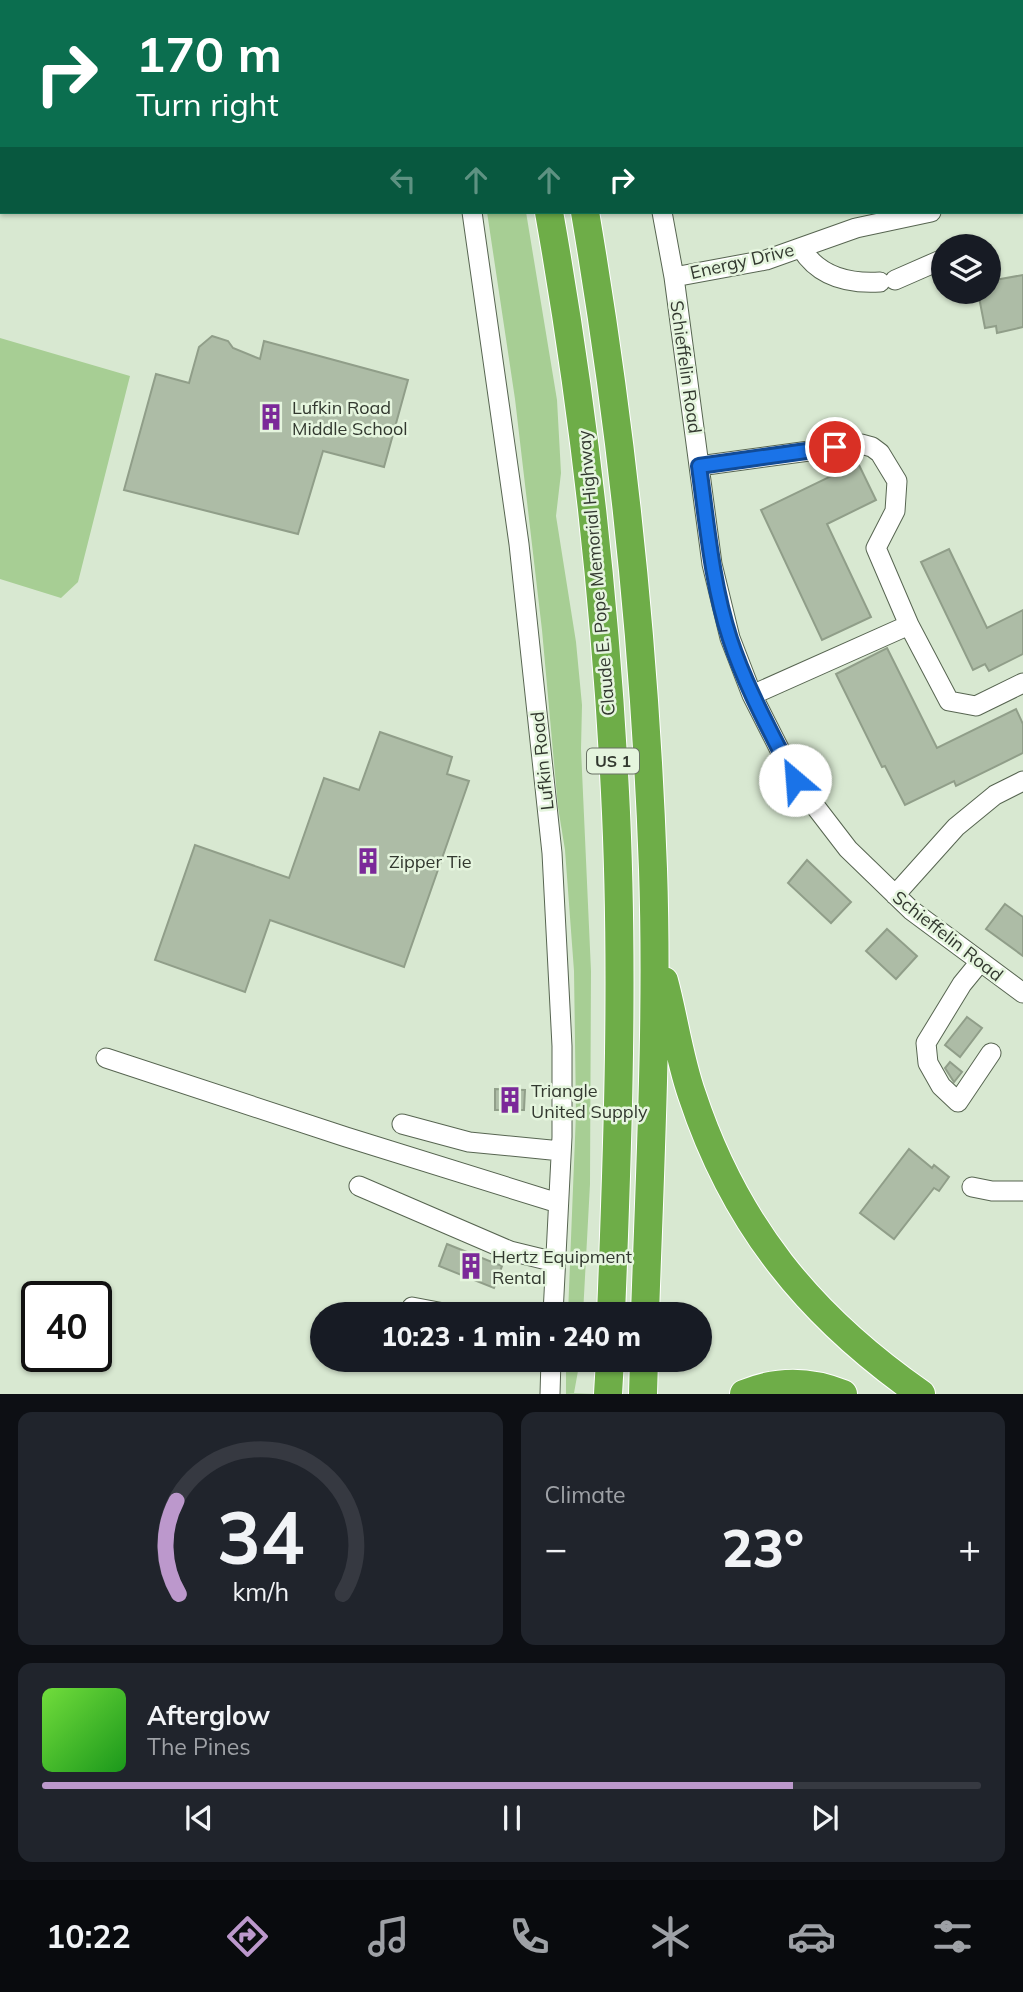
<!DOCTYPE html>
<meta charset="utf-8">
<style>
body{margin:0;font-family:Mulish,sans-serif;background:#20242c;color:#f1f3f6;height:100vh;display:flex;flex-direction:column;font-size:26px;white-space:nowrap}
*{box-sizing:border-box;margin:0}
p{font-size:23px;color:#9ea1a6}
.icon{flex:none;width:38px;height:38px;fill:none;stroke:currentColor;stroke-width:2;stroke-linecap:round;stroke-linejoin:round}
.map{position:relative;height:1394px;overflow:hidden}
.sheet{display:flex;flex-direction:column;gap:18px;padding:18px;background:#0d0f14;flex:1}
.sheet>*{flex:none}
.top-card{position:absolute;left:0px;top:0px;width:1024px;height:214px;box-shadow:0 2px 5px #0004;background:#0b6e4f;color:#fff;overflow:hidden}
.controls{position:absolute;left:931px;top:234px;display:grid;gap:14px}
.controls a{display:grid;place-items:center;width:70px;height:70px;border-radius:50%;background:#171b24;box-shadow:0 2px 5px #0004;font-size:35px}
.speed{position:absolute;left:21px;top:1281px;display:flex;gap:14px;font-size:35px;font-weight:700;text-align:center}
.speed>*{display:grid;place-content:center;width:91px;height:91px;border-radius:50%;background:#171b24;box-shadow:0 2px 5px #0004;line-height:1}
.speed .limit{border:4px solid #111;border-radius:10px;background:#fff;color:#111}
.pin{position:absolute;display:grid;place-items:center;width:60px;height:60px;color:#fff;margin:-30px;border:4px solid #fff;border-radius:50%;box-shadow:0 2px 7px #0007}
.me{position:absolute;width:77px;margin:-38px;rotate:333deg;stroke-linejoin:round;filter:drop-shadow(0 0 5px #0008)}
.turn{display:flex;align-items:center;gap:24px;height:147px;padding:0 21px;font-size:32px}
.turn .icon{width:91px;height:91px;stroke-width:2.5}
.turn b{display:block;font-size:49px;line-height:60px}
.lanes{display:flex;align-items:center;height:66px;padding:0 21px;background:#0003;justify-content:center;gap:35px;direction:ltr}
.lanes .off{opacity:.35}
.big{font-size:52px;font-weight:800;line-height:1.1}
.sheet .card{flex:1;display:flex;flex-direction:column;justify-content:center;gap:10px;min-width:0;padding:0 24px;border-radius:14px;background:#20242c}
.sheet .dial{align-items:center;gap:0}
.dial svg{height:182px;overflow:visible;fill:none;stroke:#363941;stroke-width:7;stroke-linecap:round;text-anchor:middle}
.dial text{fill:#f1f3f6;stroke:none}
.song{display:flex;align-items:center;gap:21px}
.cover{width:84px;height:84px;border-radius:10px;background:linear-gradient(135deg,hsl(100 70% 55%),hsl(120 70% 35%))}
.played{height:7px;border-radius:4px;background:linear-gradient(90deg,#bc98cc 80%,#363941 80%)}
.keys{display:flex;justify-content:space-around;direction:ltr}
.heat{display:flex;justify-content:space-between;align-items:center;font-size:38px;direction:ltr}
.sheet .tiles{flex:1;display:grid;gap:18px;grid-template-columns:1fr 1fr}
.card:last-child{grid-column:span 2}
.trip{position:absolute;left:310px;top:1302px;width:402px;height:70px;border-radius:35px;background:#171b24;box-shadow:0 2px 5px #0004;font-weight:800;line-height:70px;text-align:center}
.dock{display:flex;height:112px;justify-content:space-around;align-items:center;background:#090b0e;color:#9ea1a6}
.dock .icon{width:49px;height:49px}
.dock .active{color:#bc98cc}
.dock b{font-size:32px;color:#f1f3f6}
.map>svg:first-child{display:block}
.green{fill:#a7ce94}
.building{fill:#adbca6;stroke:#909e89;stroke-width:2}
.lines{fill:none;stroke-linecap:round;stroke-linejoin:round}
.minor-casing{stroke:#576551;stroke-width:21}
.highway-casing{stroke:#fff;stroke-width:30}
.minor{stroke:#fff;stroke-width:19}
.highway{stroke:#6ead48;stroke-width:28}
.route-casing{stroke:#114b97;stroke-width:18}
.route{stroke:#1a73e8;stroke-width:12}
.labels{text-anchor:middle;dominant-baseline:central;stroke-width:5;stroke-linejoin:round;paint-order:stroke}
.shield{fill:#e5f5de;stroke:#687164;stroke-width:2}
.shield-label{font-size:16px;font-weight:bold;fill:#32382f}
.street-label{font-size:18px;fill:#32382f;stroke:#e5f5de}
.poi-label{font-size:18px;fill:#32382f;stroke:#e5f5de;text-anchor:start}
</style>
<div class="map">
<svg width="1023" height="1394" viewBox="0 0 1023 1394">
<rect width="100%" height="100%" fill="#d8e8d1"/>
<path class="green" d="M 487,212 L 526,212 L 557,400 L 561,473 L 556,516 L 576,642 L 582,705 L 581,749 L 591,971 L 590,1184 L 583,1314 L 568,1314 L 576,1113 L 574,971 L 565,850 L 558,807 L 542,630 L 515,399 Z
M 0,338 L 130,376 L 78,582 L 61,598 L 0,579 Z
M 566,1360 L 580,1360 L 574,1393 L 594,1393 L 566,1394 Z"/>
<path class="building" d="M 1023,275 L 1023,327 L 997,333 L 996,326 L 985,328 L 978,292 L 989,292 L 989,281 Z
M 212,336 L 228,341 L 233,348 L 260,359 L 264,341 L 408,380 L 384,467 L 323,451 L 298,534 L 124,490 L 156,374 L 189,383 L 199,347 Z
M 858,463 L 876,500 L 827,524 L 871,617 L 822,640 L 761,510 Z
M 949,549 L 987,628 L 1023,610 L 1023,654 L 989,671 L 985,664 L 973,670 L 921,562 Z
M 887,648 L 937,748 L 1016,709 L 1023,724 L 1023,753 L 956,786 L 954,781 L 905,805 L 885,766 L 882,767 L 836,674 Z
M 380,732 L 452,757 L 447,774 L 469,781 L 404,967 L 270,920 L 245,992 L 155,960 L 195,845 L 289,878 L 324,778 L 359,790 Z
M 807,860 L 851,902 L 831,923 L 788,883 Z
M 1005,904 L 1023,917 L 1023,956 L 986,929 Z
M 887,929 L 917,956 L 896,979 L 866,951 Z
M 967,1017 L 982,1028 L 960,1057 L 945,1045 Z
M 950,1062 L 962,1072 L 954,1082 L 945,1068 Z
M 495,1089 L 525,1090 L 524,1110 L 495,1110 Z
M 909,1149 L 932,1168 L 934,1165 L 949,1177 L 939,1191 L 934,1188 L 894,1239 L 860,1213 Z
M 447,1244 L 502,1266 L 494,1288 L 439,1266 Z"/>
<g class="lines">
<defs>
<path id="minor" d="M 428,0 L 428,2
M 622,0 L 622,2
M 812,0 L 815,2
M 281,2 L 287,0
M 767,2 L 769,0
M 0,73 L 2,73
M 1022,195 L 1023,195
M 472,212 L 519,544 L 552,853 L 562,1046 L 562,1137 L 553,1314
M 662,212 L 674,277 L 712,564 L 730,638 L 752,695 L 795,780 L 848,849 L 911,910 L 1023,993
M 801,248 C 818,276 848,284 880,282
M 674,277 L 766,260 L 856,228 L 931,212
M 895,280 L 943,259
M 699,466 L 861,444 L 872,447 L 880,453 L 897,481 L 895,511 L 876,548 L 909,625
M 752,695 L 909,625 L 949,701 L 976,706 L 1023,683
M 895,895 L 956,827 L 995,795 L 1023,781
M 980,962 L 962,984 L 926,1043 L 928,1063 L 941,1086 L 958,1102 L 991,1053
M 106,1058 L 346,1137 L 558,1203
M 402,1124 L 469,1142 L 561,1151
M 359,1186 L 510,1251 L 555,1262
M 972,1187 L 992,1191 L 1023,1191
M 412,1307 L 449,1314
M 550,1394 L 551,1360"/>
<path id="highway" d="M 506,0 L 507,2
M 542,0 L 543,2
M 549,212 C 583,403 605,597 615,792 C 624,966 618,1140 611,1314
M 585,212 C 622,429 645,649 653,869 C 658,1018 650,1166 645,1314
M 664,981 C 674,1018 679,1058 692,1095 C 735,1225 809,1316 921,1394
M 608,1394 L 610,1360
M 643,1394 L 644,1360
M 744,1394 C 777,1380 811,1381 843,1394"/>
</defs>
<use href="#minor" class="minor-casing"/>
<use href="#highway" class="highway-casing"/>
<use href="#minor" class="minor"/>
<use href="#highway" class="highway"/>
</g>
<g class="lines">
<defs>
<path id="route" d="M 795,780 C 772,734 746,688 730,639 C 712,584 707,524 699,466 L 835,447"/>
</defs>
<use href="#route" class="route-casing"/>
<use href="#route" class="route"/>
</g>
<defs>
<symbol id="building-bare" viewBox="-9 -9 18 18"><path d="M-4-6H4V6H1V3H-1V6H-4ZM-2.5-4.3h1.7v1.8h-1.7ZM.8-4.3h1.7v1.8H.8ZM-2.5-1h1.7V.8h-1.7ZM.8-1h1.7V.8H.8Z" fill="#7b2999" stroke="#e5f5de" stroke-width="2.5" paint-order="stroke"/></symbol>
</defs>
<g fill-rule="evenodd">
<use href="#building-bare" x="252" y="398" width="38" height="38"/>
<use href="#building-bare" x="349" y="842" width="38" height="38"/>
<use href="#building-bare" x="491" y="1081" width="38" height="38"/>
<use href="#building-bare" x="452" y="1247" width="38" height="38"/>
</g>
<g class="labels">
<rect class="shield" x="587" y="748.5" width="52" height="25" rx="5"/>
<g class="shield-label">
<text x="613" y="761">US 1</text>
</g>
<g class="street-label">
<text transform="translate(742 261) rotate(-13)">Energy Drive</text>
<text transform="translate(686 367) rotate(82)">Schieffelin Road</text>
<text transform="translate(596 573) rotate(-95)">Claude E. Pope Memorial Highway</text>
<text transform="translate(542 761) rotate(-96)">Lufkin Road</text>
<text transform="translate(948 936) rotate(38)">Schieffelin Road</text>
</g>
<g class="poi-label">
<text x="292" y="407">Lufkin Road<tspan x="292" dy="21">Middle School</tspan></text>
<text x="389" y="861">Zipper Tie</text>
<text x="531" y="1090">Triangle<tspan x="531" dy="21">United Supply</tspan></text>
<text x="492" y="1256">Hertz Equipment<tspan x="492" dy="21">Rental</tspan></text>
</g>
</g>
</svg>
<div class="controls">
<a><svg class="icon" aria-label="layers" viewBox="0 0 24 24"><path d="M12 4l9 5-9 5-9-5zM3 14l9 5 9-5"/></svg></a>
</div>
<div class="speed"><div class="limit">40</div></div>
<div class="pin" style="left:835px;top:447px;background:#d93025"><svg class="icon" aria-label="arrive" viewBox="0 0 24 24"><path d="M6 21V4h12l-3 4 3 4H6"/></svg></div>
<svg class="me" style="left:795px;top:780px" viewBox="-20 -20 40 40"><circle r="19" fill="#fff"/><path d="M0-13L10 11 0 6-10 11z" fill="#1a73e8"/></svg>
<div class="trip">10:23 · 1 min · 240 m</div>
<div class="top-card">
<div class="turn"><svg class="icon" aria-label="right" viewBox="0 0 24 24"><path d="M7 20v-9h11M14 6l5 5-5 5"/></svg><div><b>170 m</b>Turn right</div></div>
<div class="lanes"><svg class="icon off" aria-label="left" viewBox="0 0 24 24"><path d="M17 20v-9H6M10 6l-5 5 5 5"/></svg><svg class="icon off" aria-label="ahead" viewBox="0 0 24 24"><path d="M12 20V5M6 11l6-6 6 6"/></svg><svg class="icon off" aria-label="ahead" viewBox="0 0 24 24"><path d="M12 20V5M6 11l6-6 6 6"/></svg><svg class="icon" aria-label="right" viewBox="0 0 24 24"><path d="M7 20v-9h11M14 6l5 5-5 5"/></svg></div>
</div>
</div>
<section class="sheet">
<div class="tiles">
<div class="card dial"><svg viewBox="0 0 100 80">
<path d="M14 69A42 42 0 1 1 86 69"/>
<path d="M14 69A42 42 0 0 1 13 28" stroke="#bc98cc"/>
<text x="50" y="56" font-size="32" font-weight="700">34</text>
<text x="50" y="72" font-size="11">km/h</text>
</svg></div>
<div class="card"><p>Climate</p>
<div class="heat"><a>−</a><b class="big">23°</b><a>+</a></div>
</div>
<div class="card">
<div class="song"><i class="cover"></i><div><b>Afterglow</b><p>The Pines</p></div></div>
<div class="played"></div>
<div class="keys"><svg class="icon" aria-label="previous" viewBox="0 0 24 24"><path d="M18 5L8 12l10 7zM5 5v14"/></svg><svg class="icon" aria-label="pause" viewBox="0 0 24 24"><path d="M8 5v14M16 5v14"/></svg><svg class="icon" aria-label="next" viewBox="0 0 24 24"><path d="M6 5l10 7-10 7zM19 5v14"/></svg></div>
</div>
</div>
</section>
<nav class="dock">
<b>10:22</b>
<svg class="icon active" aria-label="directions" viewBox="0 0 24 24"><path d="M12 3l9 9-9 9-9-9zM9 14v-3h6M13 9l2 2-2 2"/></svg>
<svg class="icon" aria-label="music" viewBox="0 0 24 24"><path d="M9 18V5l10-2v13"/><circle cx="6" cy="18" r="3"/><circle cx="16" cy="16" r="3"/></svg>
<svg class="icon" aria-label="phone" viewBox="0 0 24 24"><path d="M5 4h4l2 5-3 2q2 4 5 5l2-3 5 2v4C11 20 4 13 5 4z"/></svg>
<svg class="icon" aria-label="climate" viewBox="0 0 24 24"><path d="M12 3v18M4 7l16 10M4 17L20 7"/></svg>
<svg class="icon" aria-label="car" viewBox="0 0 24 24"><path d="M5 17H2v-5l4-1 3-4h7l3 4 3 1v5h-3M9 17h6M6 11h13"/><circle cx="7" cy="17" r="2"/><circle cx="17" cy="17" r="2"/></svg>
<svg class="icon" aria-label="filters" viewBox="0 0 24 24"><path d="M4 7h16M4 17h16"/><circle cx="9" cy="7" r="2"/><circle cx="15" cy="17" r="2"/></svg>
</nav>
